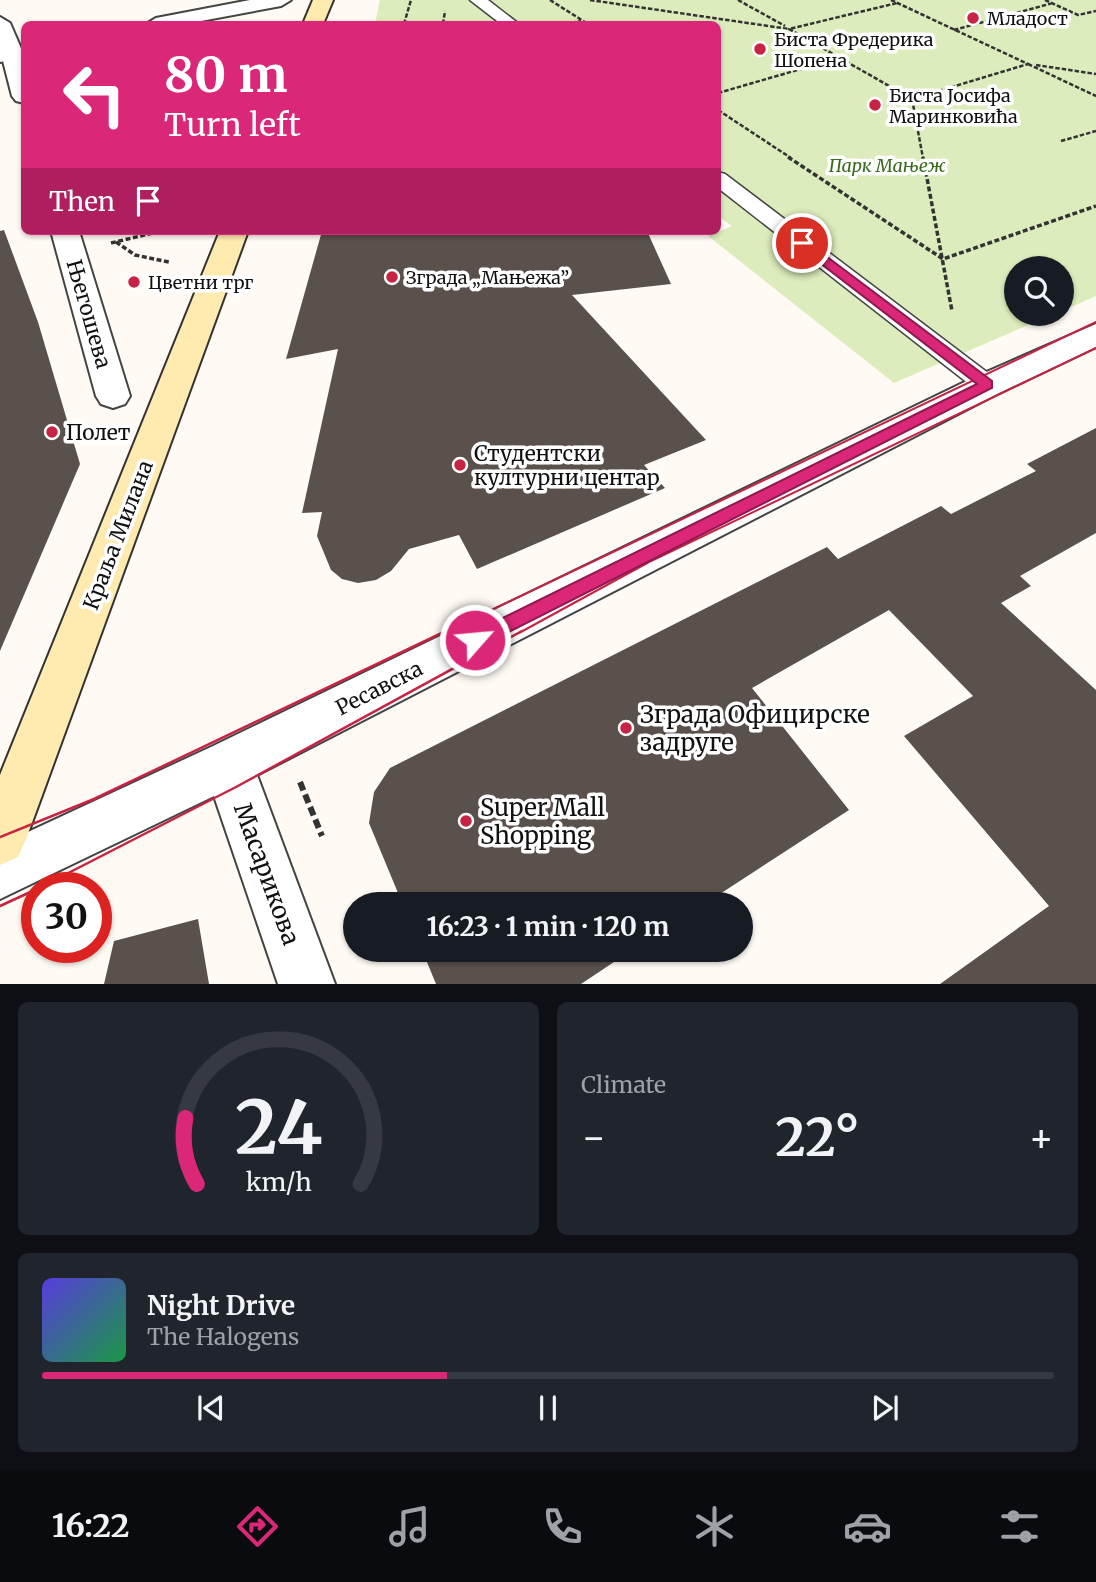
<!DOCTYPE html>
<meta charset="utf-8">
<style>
body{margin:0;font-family:Merriweather,serif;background:#20242c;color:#f1f3f6;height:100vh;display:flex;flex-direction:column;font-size:26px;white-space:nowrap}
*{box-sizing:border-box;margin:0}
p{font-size:23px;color:#9ea1a6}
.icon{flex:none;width:38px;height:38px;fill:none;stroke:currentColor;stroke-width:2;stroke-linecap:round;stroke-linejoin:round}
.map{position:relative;height:984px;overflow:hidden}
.drawer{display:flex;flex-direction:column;gap:18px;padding:18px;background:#0d0f14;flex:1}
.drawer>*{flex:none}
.guide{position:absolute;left:21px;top:21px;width:700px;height:214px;border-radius:10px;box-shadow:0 2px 5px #0004;background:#db2777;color:#fff;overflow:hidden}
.tools{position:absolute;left:1004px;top:256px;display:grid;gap:14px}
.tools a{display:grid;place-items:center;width:70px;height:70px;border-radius:50%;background:#171b24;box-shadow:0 2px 5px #0004;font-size:35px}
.speed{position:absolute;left:21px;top:872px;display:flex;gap:14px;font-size:35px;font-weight:700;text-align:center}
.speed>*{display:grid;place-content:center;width:91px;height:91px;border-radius:50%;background:#171b24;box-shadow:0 2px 5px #0004;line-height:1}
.speed .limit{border:10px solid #d22;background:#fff;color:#111}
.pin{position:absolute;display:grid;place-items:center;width:60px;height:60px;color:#fff;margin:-30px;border:4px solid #fff;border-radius:50%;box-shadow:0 2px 7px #0007}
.me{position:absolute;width:77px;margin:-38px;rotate:63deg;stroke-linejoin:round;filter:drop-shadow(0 0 5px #0008)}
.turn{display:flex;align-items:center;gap:24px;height:147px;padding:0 28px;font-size:32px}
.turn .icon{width:91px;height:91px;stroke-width:2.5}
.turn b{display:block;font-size:49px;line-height:60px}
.then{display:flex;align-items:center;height:66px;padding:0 28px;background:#0003;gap:14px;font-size:26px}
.big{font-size:52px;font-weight:700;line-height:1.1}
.drawer .card{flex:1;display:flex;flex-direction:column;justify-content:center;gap:10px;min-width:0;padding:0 24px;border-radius:10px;background:#20242c}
.drawer .dial{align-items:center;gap:0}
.dial svg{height:182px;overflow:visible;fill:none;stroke:#363941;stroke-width:7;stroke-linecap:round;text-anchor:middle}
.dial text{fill:#f1f3f6;stroke:none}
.song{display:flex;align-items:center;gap:21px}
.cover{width:84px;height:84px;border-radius:10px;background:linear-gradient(135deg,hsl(250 70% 55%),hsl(140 70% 35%))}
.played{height:7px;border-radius:4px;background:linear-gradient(90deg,#db2777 40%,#363941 40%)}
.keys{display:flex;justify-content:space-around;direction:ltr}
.heat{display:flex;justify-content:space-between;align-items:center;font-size:38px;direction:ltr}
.drawer .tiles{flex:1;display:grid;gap:18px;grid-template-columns:1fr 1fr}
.card:last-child{grid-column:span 2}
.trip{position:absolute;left:343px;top:892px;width:410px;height:70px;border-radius:35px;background:#171b24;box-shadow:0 2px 5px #0004;font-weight:700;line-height:70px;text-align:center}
.tabs{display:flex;height:112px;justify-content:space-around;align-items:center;background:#090b0e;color:#9ea1a6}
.tabs .icon{width:49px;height:49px}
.tabs .selected{color:#db2777}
.tabs b{font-size:32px;color:#f1f3f6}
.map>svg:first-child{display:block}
.green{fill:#dcecbc}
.building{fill:#5a504c}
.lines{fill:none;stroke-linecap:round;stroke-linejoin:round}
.service-casing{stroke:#444;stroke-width:3}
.pedestrian-casing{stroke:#444;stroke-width:4}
.minor-casing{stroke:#444;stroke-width:4}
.tertiary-casing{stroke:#444;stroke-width:4}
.secondary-casing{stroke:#333;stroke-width:4}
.path-far2{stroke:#333;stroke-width:2.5;stroke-dasharray:4.5 2;stroke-linecap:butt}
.path-far1{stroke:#333;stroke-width:3.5;stroke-dasharray:5 2.5;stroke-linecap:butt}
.path{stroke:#333;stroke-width:6;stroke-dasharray:9 4.5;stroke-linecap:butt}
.service{fill:#fff;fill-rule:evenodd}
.pedestrian{fill:#fff;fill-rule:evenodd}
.minor{fill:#fff;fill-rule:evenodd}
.tertiary{fill:#fff;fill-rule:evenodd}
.secondary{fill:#ffeaaf;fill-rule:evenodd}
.tram-far1{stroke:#c72343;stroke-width:2}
.tram{stroke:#c72343;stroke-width:2.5}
.route{fill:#db2777;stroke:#8e194d;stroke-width:2}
.poi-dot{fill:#c72343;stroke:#fff;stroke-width:2.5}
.labels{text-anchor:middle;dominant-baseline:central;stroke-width:7;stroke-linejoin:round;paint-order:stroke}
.far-poi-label{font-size:18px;fill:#111;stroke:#fff;text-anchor:start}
.far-park-label{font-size:18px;font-style:italic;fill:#396c1d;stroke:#fff}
.street-label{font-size:21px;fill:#111;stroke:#fff}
.poi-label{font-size:21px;fill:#111;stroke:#fff;text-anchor:start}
.near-poi-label{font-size:24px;fill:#111;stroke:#fff;text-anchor:start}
.near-street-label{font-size:24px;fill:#111;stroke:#fff}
</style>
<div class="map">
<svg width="1096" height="984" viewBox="0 0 1096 984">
<rect width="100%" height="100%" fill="#fffbf4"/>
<path class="green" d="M 380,0 L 1096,0 L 1096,296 L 1062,311 L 1062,268 L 1017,268 L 1017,313 L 1056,313 L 894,383 L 708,236 L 732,226 L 718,216 L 718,24 L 375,24 Z"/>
<path class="building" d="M 4,230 L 38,322 L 80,464 L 0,651 L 0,231 Z
M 322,231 L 647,231 L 671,284 L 572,295 L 706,440 L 644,465 L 665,488 L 477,569 L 459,535 L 409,549 L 391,571 L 376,580 L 358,583 L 342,579 L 331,570 L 317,536 L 322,512 L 302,513 L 338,349 L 286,359 Z
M 1096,428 L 1096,533 L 1020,576 L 1031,586 L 1001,603 L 1096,690 L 1096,984 L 940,984 L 1049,906 L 904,736 L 973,696 L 889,610 L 752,688 L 849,810 L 703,905 L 403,905 L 369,823 L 374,792 L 390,768 L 827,547 L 838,559 L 941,506 L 951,514 L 1036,471 L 1027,464 Z
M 198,919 L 209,984 L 104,984 L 114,941 Z
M 422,950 L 632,950 L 581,984 L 436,984 Z"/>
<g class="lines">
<defs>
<path id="service" d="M 470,0 L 488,0 L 519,24 L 501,24 Z
M 718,172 L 725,174 L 996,379 L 1000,385 L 996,391 L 987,394 L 978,391 L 718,188 Z"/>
<path id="pedestrian" d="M 12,46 L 20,48 L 24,59 L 24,103 L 16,101 L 12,96 L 1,53 Z
M 51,231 L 79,231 L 130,396 L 125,404 L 113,408 L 101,404 L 96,396 Z"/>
<path id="minor" d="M 250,0 L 291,0 L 281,6 L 185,24 L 146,24 L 156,18 Z
M 1096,324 L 1096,347 L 999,393 L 257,775 L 335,984 L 278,984 L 214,796 L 0,899 L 0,845 L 211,747 L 975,377 Z"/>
<path id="tertiary" d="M 0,17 L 10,23 L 23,53 L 20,58 L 0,62 Z"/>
<path id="secondary" d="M 313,0 L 333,0 L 323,24 L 303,24 Z
M 220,231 L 248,231 L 26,839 L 18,857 L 0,865 L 0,775 Z"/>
</defs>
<use href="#service" class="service-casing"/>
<use href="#pedestrian" class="pedestrian-casing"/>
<use href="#minor" class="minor-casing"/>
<use href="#tertiary" class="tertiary-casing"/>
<use href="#secondary" class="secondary-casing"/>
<path class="path-far2" d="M 550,0 L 588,24
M 590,0 L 789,29
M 738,0 L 785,26
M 891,0 L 1028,64 L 912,99 L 789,29 L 897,3
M 1045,0 L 1078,15 L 1096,11
M 404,24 L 411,0
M 443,24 L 445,11
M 565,24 L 581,21
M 954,30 L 1053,3
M 1028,64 L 1096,96
M 1036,65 L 1096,74
M 718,93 L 839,58
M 912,99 L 923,158
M 718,110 L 791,158
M 1061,141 L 1096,131"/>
<path class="path-far1" d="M 788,157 L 943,259 L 1096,206
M 923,157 L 952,311
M 116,242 L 135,255 L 169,262
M 111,243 L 161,231"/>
<path class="path" d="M 300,782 L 322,836"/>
<use href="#service" class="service"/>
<use href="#pedestrian" class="pedestrian"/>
<use href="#minor" class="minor"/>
<use href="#tertiary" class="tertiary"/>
<use href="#secondary" class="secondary"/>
<path class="tram-far1" d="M 443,633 L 1096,322
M 519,633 L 649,562 L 1096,348"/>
<path class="tram" d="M 0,837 L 94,799 L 446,631
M 41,887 L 236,787 L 522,631
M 0,906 L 37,889"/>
</g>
<path class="route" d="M 798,241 L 806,241 L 992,381 L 992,388 L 481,646 L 468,646 L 466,640 L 468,635 L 977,384 L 798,246 Z"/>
<g class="poi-dot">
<circle cx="973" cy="18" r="7"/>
<circle cx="760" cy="49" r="7"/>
<circle cx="875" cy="105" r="7"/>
<circle cx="392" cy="277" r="7"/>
<circle cx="134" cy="282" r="7"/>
<circle cx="52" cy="432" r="7"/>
<circle cx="460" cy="465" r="7"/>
<circle cx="626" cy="728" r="7"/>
<circle cx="466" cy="821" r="7"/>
</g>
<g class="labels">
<g class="far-poi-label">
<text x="987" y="18">Младост</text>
<text x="774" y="39">Биста Фредерика<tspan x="774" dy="21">Шопена</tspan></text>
<text x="889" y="95">Биста Јосифа<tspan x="889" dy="21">Маринковића</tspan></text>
<text x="406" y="277">Зграда „Мањежа”</text>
<text x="148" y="282">Цветни трг</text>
</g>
<g class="far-park-label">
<text x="887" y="165">Парк Мањеж</text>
</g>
<g class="street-label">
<text transform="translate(89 314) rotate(74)">Његошева</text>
<text transform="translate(118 535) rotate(-69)">Краља Милана</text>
<text transform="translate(379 688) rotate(-27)">Ресавска</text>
</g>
<g class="poi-label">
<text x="66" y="432">Полет</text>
<text x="474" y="453">Студентски<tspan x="474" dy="24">културни центар</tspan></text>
</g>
<g class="near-poi-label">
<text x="640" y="714">Зграда Официрске<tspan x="640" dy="28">задруге</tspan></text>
<text x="480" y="807">Super Mall<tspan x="480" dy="28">Shopping</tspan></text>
</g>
<g class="near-street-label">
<text transform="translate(267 874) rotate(70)">Масарикова</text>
</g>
</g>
</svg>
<div class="tools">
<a><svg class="icon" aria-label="search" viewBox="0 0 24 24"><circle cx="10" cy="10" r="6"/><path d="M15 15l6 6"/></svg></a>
</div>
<div class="speed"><div class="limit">30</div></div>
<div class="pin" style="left:802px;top:243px;background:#d93025"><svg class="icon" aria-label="arrive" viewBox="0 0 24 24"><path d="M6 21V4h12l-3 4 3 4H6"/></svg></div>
<svg class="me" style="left:475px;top:640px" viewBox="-20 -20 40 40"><circle r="17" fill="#db2777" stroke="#fff" stroke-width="3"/><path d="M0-11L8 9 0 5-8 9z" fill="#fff"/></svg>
<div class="trip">16:23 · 1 min · 120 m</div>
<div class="guide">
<div class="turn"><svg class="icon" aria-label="left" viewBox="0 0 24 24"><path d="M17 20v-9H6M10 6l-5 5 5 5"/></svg><div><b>80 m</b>Turn left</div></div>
<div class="then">Then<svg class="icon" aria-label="arrive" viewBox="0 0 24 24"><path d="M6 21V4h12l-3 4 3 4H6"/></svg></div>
</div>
</div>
<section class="drawer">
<div class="tiles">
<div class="card dial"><svg viewBox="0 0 100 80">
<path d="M14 69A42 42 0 1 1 86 69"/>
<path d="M14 69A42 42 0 0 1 9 40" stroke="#db2777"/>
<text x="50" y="56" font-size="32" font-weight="700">24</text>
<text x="50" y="72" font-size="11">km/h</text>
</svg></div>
<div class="card"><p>Climate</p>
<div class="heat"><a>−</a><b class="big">22°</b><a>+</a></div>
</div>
<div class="card">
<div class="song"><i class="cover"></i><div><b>Night Drive</b><p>The Halogens</p></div></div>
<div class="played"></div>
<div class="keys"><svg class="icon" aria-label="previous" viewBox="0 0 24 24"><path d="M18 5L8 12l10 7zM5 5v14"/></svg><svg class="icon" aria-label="pause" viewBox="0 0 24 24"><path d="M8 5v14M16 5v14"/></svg><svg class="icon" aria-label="next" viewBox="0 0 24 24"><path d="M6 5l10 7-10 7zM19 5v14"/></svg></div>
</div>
</div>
</section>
<nav class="tabs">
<b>16:22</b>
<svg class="icon selected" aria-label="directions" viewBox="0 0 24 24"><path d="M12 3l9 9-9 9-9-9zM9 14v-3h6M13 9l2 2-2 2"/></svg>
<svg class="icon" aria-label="music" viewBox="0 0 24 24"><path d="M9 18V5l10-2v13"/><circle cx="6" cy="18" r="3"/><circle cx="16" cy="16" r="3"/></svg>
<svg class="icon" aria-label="phone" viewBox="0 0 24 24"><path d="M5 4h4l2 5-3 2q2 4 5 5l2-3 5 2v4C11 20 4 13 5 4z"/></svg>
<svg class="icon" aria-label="climate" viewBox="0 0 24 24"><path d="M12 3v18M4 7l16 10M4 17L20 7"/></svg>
<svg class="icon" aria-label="car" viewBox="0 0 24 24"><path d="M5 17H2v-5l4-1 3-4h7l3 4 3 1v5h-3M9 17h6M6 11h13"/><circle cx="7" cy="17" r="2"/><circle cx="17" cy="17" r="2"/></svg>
<svg class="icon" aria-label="filters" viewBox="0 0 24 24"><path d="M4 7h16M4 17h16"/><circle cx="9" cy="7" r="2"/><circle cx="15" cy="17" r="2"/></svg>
</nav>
